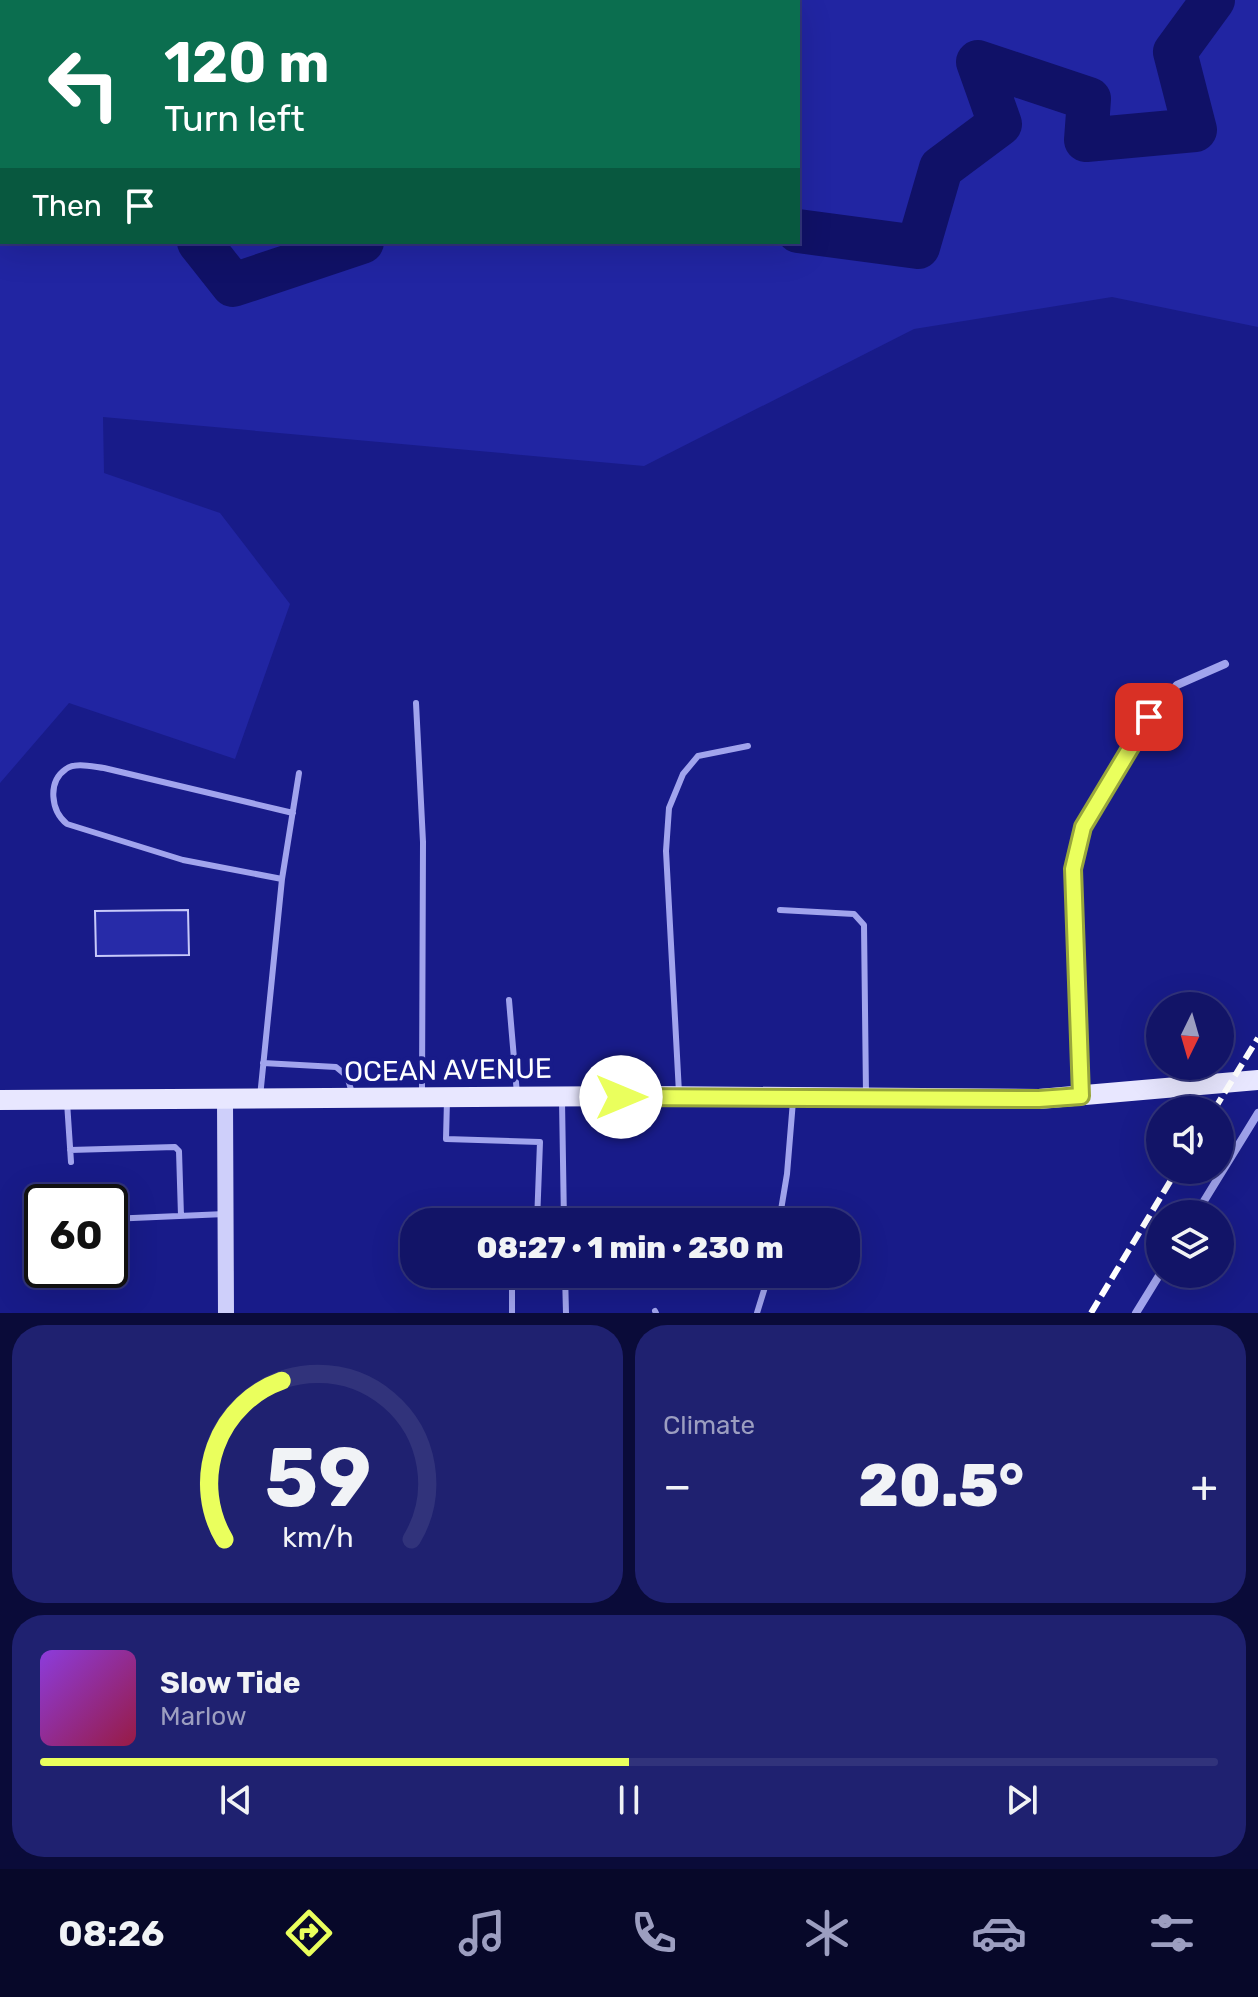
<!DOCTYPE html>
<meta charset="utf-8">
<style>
body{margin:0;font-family:Rubik,sans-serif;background:#1f2170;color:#f1f3f6;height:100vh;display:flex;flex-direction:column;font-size:30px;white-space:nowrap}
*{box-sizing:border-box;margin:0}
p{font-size:26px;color:#9c9ec0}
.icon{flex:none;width:44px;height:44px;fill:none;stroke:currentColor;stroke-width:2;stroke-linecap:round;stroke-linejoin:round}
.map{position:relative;height:1313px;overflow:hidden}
.details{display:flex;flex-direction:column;gap:12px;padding:12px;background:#0a0b39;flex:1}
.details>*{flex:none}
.top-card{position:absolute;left:0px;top:0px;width:800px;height:244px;box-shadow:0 8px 32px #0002,0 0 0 2px #31337b;background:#0b6e4f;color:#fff;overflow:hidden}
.needle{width:52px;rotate:185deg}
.fabs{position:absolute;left:1146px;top:992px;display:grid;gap:16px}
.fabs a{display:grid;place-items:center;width:88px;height:88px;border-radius:50%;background:#121467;box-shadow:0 8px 32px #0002,0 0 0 2px #31337b;font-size:40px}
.speed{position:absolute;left:24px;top:1184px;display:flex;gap:16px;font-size:40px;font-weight:700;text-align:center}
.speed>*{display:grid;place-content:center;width:104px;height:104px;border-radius:50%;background:#121467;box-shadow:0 8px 32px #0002,0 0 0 2px #31337b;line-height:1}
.speed .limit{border:4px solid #111;border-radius:12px;background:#fff;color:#111}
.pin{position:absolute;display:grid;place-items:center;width:68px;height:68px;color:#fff;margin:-34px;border-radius:16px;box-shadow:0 4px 12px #0006}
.me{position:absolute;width:88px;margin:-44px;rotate:90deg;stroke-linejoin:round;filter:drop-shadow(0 0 6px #0008)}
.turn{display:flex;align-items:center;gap:28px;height:168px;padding:0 32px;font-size:36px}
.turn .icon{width:104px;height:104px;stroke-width:2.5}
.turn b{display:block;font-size:56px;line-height:68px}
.then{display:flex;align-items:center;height:76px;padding:0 32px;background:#0003;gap:16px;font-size:30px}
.big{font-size:60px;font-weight:800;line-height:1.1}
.details .tile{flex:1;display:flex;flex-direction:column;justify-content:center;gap:12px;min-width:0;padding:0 28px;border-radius:32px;background:#1f2170}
.details .dial{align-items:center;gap:0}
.dial svg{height:208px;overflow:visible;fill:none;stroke:#31337b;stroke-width:7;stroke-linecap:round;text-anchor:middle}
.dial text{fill:#f1f3f6;stroke:none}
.song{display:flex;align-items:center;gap:24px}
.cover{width:96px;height:96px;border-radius:12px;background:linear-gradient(135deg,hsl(270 70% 55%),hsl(340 70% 35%))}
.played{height:8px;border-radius:4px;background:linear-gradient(90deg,#eaff5d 50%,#31337b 50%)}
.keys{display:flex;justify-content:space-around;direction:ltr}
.heat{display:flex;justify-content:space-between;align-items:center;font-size:44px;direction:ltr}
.details .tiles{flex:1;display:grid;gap:12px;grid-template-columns:1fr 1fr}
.tile:last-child{grid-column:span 2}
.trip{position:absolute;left:400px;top:1208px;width:460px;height:80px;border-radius:32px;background:#121467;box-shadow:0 8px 32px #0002,0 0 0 2px #31337b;font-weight:800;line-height:80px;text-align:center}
.menu{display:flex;height:128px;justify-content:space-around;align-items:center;background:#070829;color:#9c9ec0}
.menu .icon{width:56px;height:56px}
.menu .on{color:#eaff5d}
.menu b{font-size:36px;color:#f1f3f6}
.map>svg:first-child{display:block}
.green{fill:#2125a2;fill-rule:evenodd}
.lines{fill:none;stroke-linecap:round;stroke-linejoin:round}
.river{stroke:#101167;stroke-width:44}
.building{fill:#272ba8;stroke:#c7c9fa;stroke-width:2}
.lane{stroke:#a1a4ed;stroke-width:6}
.street{stroke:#a1a4ed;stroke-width:8}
.secondary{stroke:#cecffa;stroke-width:16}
.primary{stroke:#e8e7ff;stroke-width:20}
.rail{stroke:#fff;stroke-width:6;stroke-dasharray:14 6;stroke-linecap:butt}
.route-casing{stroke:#98a63c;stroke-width:20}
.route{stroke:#eaff5d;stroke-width:14}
.labels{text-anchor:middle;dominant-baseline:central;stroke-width:8;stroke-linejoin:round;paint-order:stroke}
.street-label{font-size:28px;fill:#fff;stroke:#181b89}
</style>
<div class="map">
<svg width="1258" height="1313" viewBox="0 0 1258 1313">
<rect width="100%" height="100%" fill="#181b89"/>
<path class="green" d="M 0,0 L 1258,0 L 1258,327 L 1112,297 L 914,329 L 644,466 L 103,417 L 104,473 L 220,513 L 290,604 L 235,759 L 69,703 L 0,783 ZM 2,2 L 798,2 L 798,242 L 2,242 Z"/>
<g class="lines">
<path class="river" d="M 0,183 L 2,183
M 798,231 L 918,247 L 941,168 L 1000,124 L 978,62 L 1089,99 L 1086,140 L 1195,130 L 1175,52 L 1213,0
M 199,242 L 233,285 L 362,242"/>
</g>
<path class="building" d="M 188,910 L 189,955 L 96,956 L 95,911 Z"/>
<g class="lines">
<path class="lane" d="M 416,703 L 423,842 L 422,1092
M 282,879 L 183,860 L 67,824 C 51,811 47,782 66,769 C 75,762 94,767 104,768 L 293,813
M 780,910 L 854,914 L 864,925 L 866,1094
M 509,1000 L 517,1094
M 263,1063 L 336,1067 L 347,1076 L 352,1093
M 679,1093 L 666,851 L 669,808 L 683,774 L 698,756 L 748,746
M 260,1097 L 282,879 L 299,773
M 447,1100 L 446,1139 L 540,1142 L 537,1222
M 562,1101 L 564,1222
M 67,1102 L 71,1162
M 70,1150 L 175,1147 L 179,1151 L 181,1216
M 72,1195 L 72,1202
M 110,1219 L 225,1214
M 779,1222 L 787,1174 L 793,1101
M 565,1274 L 566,1313
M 655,1311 L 656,1313
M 512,1313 L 512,1288 L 530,1274
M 757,1313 L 769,1274"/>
<path class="street" d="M 1081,1095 L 1073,869 L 1083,827 L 1149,717 L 1177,685 L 1225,664
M 1196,1214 L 1258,1113
M 1136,1313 L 1160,1274"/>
<path class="secondary" d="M 225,1101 L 226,1313"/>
<path class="primary" d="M 0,1100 L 650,1096 L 1039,1099 L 1258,1080"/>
<path class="rail" d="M 1214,1110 L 1258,1038
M 1091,1313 L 1177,1170"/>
</g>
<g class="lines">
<defs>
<path id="route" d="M 621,1097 L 1039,1099 L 1081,1096 L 1073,869 L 1083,827 L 1149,717"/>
</defs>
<use href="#route" class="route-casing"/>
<use href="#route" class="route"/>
</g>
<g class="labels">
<g class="street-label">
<text transform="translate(448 1070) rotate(-1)">OCEAN AVENUE</text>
</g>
</g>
</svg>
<div class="fabs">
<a><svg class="needle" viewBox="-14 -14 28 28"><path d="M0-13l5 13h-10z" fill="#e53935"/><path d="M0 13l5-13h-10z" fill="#9c9ec0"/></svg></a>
<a><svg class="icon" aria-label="sound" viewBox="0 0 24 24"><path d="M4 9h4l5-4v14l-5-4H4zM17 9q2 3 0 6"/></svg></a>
<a><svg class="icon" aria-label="layers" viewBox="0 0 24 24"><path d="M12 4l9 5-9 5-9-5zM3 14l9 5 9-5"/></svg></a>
</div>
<div class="speed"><div class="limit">60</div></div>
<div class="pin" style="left:1149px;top:717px;background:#d93025"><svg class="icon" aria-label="arrive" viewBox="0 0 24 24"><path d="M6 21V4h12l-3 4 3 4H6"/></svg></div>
<svg class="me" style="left:621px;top:1097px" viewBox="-20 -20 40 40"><circle r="19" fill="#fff"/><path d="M0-13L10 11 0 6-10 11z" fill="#eaff5d"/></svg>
<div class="trip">08:27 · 1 min · 230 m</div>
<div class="top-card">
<div class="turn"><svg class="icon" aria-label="left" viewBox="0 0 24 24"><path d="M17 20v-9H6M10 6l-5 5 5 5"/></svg><div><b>120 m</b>Turn left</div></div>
<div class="then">Then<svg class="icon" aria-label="arrive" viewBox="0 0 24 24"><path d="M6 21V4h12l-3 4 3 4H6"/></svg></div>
</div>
</div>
<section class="details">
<div class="tiles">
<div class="tile dial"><svg viewBox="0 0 100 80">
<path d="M14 69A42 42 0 1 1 86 69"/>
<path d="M14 69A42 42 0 0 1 36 8" stroke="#eaff5d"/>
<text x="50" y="56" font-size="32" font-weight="700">59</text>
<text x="50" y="72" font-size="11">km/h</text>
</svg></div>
<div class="tile"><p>Climate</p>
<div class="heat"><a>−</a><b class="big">20.5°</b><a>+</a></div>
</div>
<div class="tile">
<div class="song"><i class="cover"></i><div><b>Slow Tide</b><p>Marlow</p></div></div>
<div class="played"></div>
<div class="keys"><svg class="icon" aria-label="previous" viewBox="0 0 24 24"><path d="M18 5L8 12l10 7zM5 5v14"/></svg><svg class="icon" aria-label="pause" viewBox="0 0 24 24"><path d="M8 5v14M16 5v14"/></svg><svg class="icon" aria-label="next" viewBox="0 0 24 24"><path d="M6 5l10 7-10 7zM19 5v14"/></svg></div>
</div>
</div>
</section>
<nav class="menu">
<b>08:26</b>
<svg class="icon on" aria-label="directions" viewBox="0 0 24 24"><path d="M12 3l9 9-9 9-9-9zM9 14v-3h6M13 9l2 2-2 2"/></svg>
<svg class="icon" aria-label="music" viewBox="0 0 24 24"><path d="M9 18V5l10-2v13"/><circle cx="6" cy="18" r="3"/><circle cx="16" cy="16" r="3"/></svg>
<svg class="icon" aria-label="phone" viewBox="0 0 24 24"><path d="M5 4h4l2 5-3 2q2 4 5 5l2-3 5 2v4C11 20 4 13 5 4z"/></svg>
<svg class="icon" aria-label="climate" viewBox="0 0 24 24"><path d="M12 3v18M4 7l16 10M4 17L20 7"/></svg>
<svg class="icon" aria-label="car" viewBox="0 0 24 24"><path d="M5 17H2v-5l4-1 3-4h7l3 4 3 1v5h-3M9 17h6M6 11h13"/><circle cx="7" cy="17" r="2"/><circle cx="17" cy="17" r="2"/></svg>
<svg class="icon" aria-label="filters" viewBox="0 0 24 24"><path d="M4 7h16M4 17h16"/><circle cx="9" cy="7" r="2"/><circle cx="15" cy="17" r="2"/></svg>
</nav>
